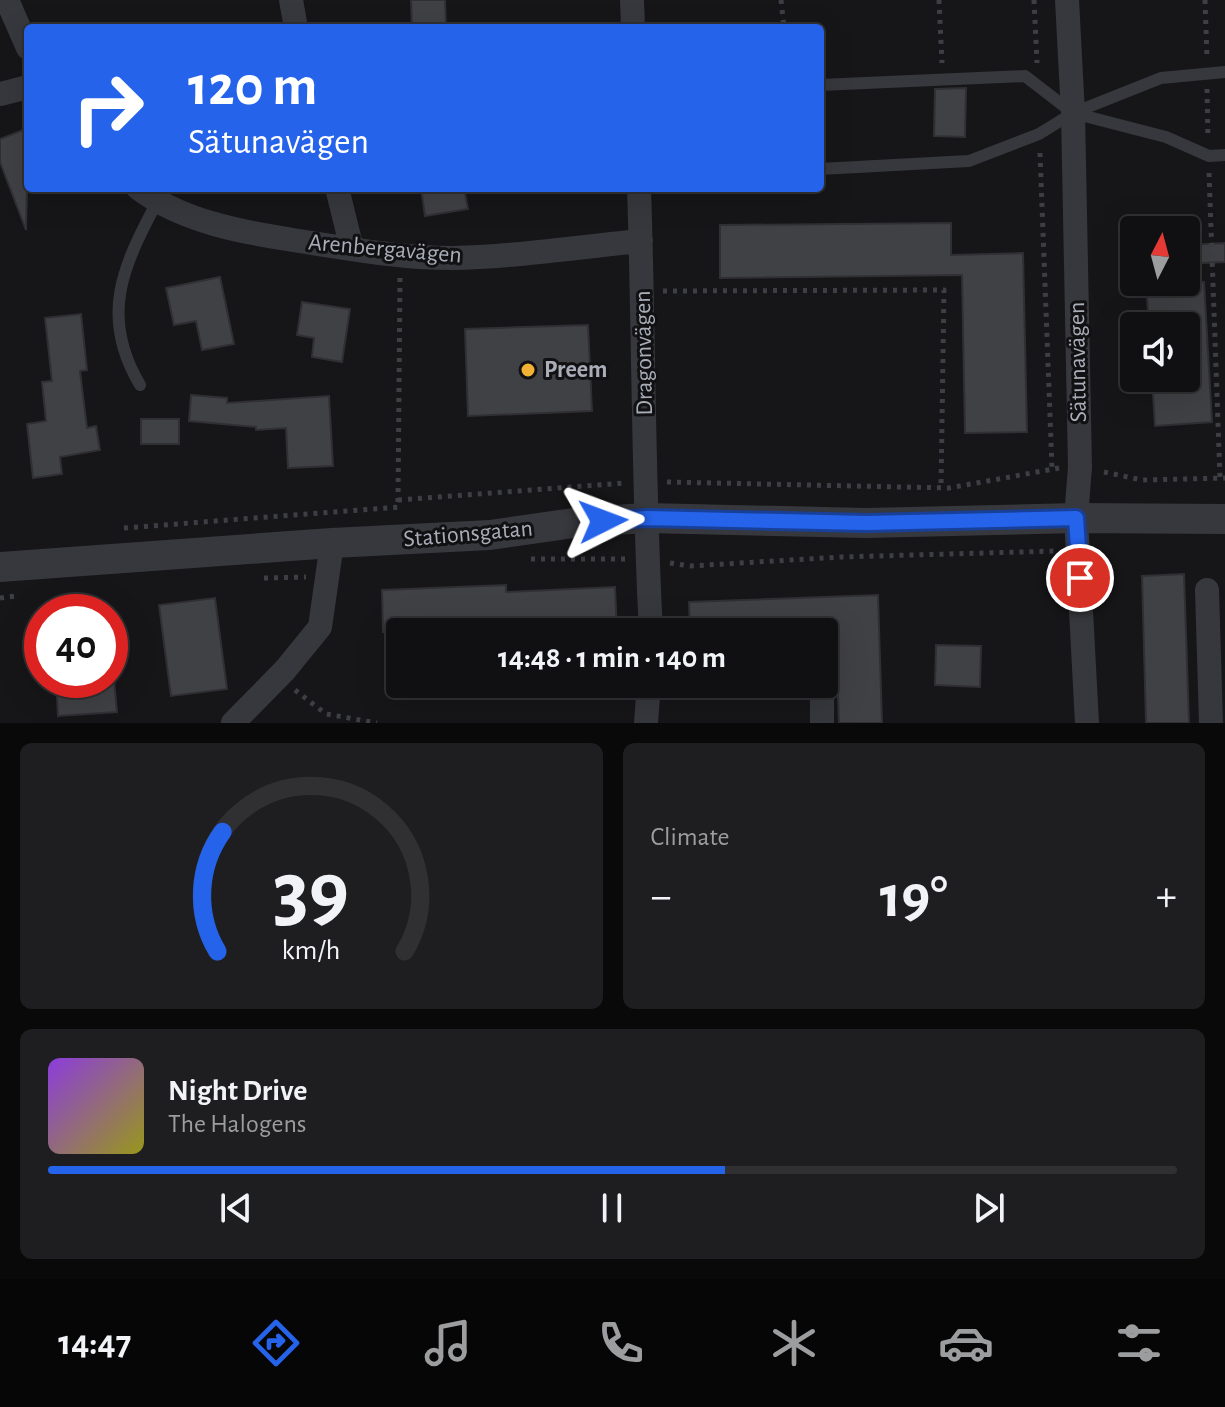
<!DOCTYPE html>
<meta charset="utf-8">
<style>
body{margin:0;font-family:"Alegreya Sans",sans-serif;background:#1e1e20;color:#f1f3f6;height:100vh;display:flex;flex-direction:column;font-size:30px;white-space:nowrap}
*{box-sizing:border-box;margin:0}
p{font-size:26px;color:#9c9d9f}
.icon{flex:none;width:44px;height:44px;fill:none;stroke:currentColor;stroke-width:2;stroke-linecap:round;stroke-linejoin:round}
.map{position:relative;height:723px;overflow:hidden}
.sheet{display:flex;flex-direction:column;gap:20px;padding:20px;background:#09090a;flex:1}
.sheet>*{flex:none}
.top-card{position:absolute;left:24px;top:24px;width:800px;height:168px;border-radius:8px;box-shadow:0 8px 32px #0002,0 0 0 2px #303032;background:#2563eb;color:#fff;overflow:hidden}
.needle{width:52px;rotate:6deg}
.controls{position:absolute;left:1120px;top:216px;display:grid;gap:16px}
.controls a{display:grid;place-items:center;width:80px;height:80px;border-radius:8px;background:#101012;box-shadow:0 8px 32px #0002,0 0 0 2px #303032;font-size:40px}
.speed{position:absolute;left:24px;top:594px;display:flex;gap:16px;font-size:40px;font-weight:700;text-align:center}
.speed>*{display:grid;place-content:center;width:104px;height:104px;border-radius:50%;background:#101012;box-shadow:0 8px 32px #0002,0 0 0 2px #303032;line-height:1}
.speed .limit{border:12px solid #d22;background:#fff;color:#111}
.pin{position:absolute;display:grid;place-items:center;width:68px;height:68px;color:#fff;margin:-34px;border:4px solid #fff;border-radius:50%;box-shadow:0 2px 8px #0007}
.me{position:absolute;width:88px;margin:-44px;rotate:87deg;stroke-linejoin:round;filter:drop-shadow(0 0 6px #0008)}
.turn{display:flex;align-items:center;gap:28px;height:168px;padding:0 32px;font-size:36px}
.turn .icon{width:104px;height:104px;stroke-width:2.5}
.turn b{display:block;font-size:56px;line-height:68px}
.big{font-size:60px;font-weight:700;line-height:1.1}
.sheet .widget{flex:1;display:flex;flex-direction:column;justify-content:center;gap:12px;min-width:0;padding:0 28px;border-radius:12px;background:#1e1e20}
.sheet .dial{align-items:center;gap:0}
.dial svg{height:208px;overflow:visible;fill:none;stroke:#303032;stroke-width:7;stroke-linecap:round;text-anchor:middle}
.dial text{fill:#f1f3f6;stroke:none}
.song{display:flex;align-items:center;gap:24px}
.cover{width:96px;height:96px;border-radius:12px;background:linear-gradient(135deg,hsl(270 70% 55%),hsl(60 70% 35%))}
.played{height:8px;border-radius:4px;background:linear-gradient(90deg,#2563eb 60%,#303032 60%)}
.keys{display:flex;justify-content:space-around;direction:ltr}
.heat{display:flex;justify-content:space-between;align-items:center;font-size:44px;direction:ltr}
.sheet .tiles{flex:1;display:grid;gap:20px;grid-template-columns:1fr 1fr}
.widget:last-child{grid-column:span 2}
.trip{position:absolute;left:386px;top:618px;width:452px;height:80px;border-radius:8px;background:#101012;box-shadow:0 8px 32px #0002,0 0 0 2px #303032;font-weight:700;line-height:80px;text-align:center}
.menu{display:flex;height:128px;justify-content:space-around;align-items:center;background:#060607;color:#9c9d9f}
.menu .icon{width:56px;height:56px}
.menu .current{color:#2563eb}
.menu b{font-size:36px;color:#f1f3f6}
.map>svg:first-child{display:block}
.building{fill:#404145;stroke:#303034;stroke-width:2}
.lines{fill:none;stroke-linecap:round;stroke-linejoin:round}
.path{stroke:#3d3f44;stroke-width:5;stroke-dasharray:4 6;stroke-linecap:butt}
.service{stroke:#37383d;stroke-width:12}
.minor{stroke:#37383d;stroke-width:24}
.tertiary{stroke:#37383d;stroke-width:30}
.route-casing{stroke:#184099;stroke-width:20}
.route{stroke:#2563eb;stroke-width:14}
.poi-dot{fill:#f2b134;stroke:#111113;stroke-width:3}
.labels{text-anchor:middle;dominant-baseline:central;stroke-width:6;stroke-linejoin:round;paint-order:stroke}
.street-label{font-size:24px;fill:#a8adb8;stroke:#111113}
.poi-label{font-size:24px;font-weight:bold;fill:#a8adb8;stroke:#111113;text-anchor:start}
</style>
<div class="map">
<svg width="1225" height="723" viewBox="0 0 1225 723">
<rect width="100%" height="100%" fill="#161618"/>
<path class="building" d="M 411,0 L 445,0 L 446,28 L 412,28 Z
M 966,88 L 965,137 L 934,136 L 935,89 Z
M 23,130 L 28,143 L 26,230 L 0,162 L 0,139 Z
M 421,188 L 464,188 L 468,209 L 425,216 Z
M 951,223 L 951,255 L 1023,253 L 1027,432 L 965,433 L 962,275 L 720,278 L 720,225 Z
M 1225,243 L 1225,262 L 1186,264 L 1186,245 Z
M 220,277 L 234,344 L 202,350 L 196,321 L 174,325 L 166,288 Z
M 1146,282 L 1204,282 L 1212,422 L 1155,426 L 1152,378 L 1186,378 L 1186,326 L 1149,326 Z
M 302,302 L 350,309 L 342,362 L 312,357 L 314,338 L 297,335 Z
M 81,314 L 87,370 L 80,371 L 87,428 L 96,426 L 100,450 L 60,457 L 62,474 L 33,478 L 27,424 L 46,421 L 42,382 L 52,381 L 45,318 Z
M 588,325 L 592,411 L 468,416 L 465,329 Z
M 191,395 L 227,398 L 227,403 L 329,396 L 333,466 L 288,468 L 286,428 L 256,430 L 256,427 L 189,421 Z
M 141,419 L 179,419 L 179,444 L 141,444 Z
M 1184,574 L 1189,723 L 1146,723 L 1142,576 Z
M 506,585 L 506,592 L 615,587 L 617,632 L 383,632 L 382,590 Z
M 878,595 L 882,723 L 839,723 L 836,637 L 824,637 L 824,632 L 690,632 L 689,602 Z
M 215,598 L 227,689 L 171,696 L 159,605 Z
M 936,645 L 981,646 L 980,687 L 935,685 Z
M 56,680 L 114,680 L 117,712 L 58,716 Z"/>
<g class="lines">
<path class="path" d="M 781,0 L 784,28
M 939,0 L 942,63
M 1034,0 L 1037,63
M 1205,0 L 1207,59
M 1207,89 L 1208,139
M 1040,153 L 1052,468
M 1209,173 L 1220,478
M 663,291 L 944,290 L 941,488
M 1104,472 L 1142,480 L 1225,478
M 667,482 L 949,488 L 1059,468
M 398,500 L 625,483
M 398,502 L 400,276
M 124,528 L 399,507
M 531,559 L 625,559
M 670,563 L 690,566 L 841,557 L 1056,551
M 264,578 L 306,577
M 0,598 L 15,596
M 295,690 L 326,714 L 377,723"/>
<path class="service" d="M 820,85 L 1025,76 L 1073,113 L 1166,137 L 1209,156 L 1225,155
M 820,169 L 969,161 L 1039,134 L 1073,113 L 1161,78 L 1225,72
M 140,385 C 99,316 123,266 157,202"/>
<path class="minor" d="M 7,0 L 28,48
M 291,0 L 296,28
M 632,0 L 633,28
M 1067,0 L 1073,113 L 1080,467 L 1076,518 L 1087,723
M 0,94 L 28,87
M 138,188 C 181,221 241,232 293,240 C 345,248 399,258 452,258 C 515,257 578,247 641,241
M 337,188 L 352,249
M 639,188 C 644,336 643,484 651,632
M 1207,590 L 1211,723
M 233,723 L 285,670 L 320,627 L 332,543
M 646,723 L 649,684
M 822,723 L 822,684"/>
<path class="tertiary" d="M 0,567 L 332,543 L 490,535 L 581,522 L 647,518 L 866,523 L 1076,518 L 1225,519"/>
</g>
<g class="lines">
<defs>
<path id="route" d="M 603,521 L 647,518 L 866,523 L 1076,518 L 1080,578"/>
</defs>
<use href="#route" class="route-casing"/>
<use href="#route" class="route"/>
</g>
<circle class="poi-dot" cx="528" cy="370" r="8"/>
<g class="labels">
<g class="street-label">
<text transform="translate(385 249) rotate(5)">Arenbergavägen</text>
<text transform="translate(644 353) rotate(-91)">Dragonvägen</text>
<text transform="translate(1078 362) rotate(-91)">Sätunavägen</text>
<text transform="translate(468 534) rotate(-5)">Stationsgatan</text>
</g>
<g class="poi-label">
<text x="544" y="370">Preem</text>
</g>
</g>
</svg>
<div class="controls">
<a><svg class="needle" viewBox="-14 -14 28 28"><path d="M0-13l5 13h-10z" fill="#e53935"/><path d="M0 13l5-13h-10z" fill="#9c9d9f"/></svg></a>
<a><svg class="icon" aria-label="sound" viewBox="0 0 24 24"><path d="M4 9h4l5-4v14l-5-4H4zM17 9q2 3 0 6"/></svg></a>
</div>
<div class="speed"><div class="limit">40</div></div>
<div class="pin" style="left:1080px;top:578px;background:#d93025"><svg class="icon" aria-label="arrive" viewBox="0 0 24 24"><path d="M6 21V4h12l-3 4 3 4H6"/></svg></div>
<svg class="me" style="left:603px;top:521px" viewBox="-20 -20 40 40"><path d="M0-17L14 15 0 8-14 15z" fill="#2563eb" stroke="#fff" stroke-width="4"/></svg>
<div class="trip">14:48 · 1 min · 140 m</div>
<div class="top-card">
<div class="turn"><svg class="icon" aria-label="right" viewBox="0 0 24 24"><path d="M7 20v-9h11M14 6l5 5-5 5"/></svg><div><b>120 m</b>Sätunavägen</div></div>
</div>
</div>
<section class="sheet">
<div class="tiles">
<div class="widget dial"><svg viewBox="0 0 100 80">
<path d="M14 69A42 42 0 1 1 86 69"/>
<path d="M14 69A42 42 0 0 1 16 23" stroke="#2563eb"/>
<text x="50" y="56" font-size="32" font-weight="700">39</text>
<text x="50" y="72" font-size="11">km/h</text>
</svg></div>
<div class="widget"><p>Climate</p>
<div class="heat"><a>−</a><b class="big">19°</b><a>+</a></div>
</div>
<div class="widget">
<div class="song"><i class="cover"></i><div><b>Night Drive</b><p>The Halogens</p></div></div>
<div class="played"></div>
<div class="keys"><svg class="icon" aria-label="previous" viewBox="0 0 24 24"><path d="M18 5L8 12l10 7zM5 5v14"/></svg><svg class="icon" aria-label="pause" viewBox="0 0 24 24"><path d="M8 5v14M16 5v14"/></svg><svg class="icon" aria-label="next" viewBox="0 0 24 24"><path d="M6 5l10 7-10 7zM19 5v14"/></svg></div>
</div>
</div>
</section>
<nav class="menu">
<b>14:47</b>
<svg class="icon current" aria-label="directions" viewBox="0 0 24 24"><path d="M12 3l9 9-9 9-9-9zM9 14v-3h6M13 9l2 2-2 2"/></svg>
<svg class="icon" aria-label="music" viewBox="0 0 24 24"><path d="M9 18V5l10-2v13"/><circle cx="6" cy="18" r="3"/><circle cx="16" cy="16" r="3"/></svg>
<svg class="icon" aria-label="phone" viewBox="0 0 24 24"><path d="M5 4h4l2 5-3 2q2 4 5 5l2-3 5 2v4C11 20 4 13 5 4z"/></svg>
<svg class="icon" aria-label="climate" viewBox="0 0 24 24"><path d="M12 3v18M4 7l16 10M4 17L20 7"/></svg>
<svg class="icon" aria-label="car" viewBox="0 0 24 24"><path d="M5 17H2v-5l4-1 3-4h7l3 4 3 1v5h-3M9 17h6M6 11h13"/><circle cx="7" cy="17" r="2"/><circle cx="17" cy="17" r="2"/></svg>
<svg class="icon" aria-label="filters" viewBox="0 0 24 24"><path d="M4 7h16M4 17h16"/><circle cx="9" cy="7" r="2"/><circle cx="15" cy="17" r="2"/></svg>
</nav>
